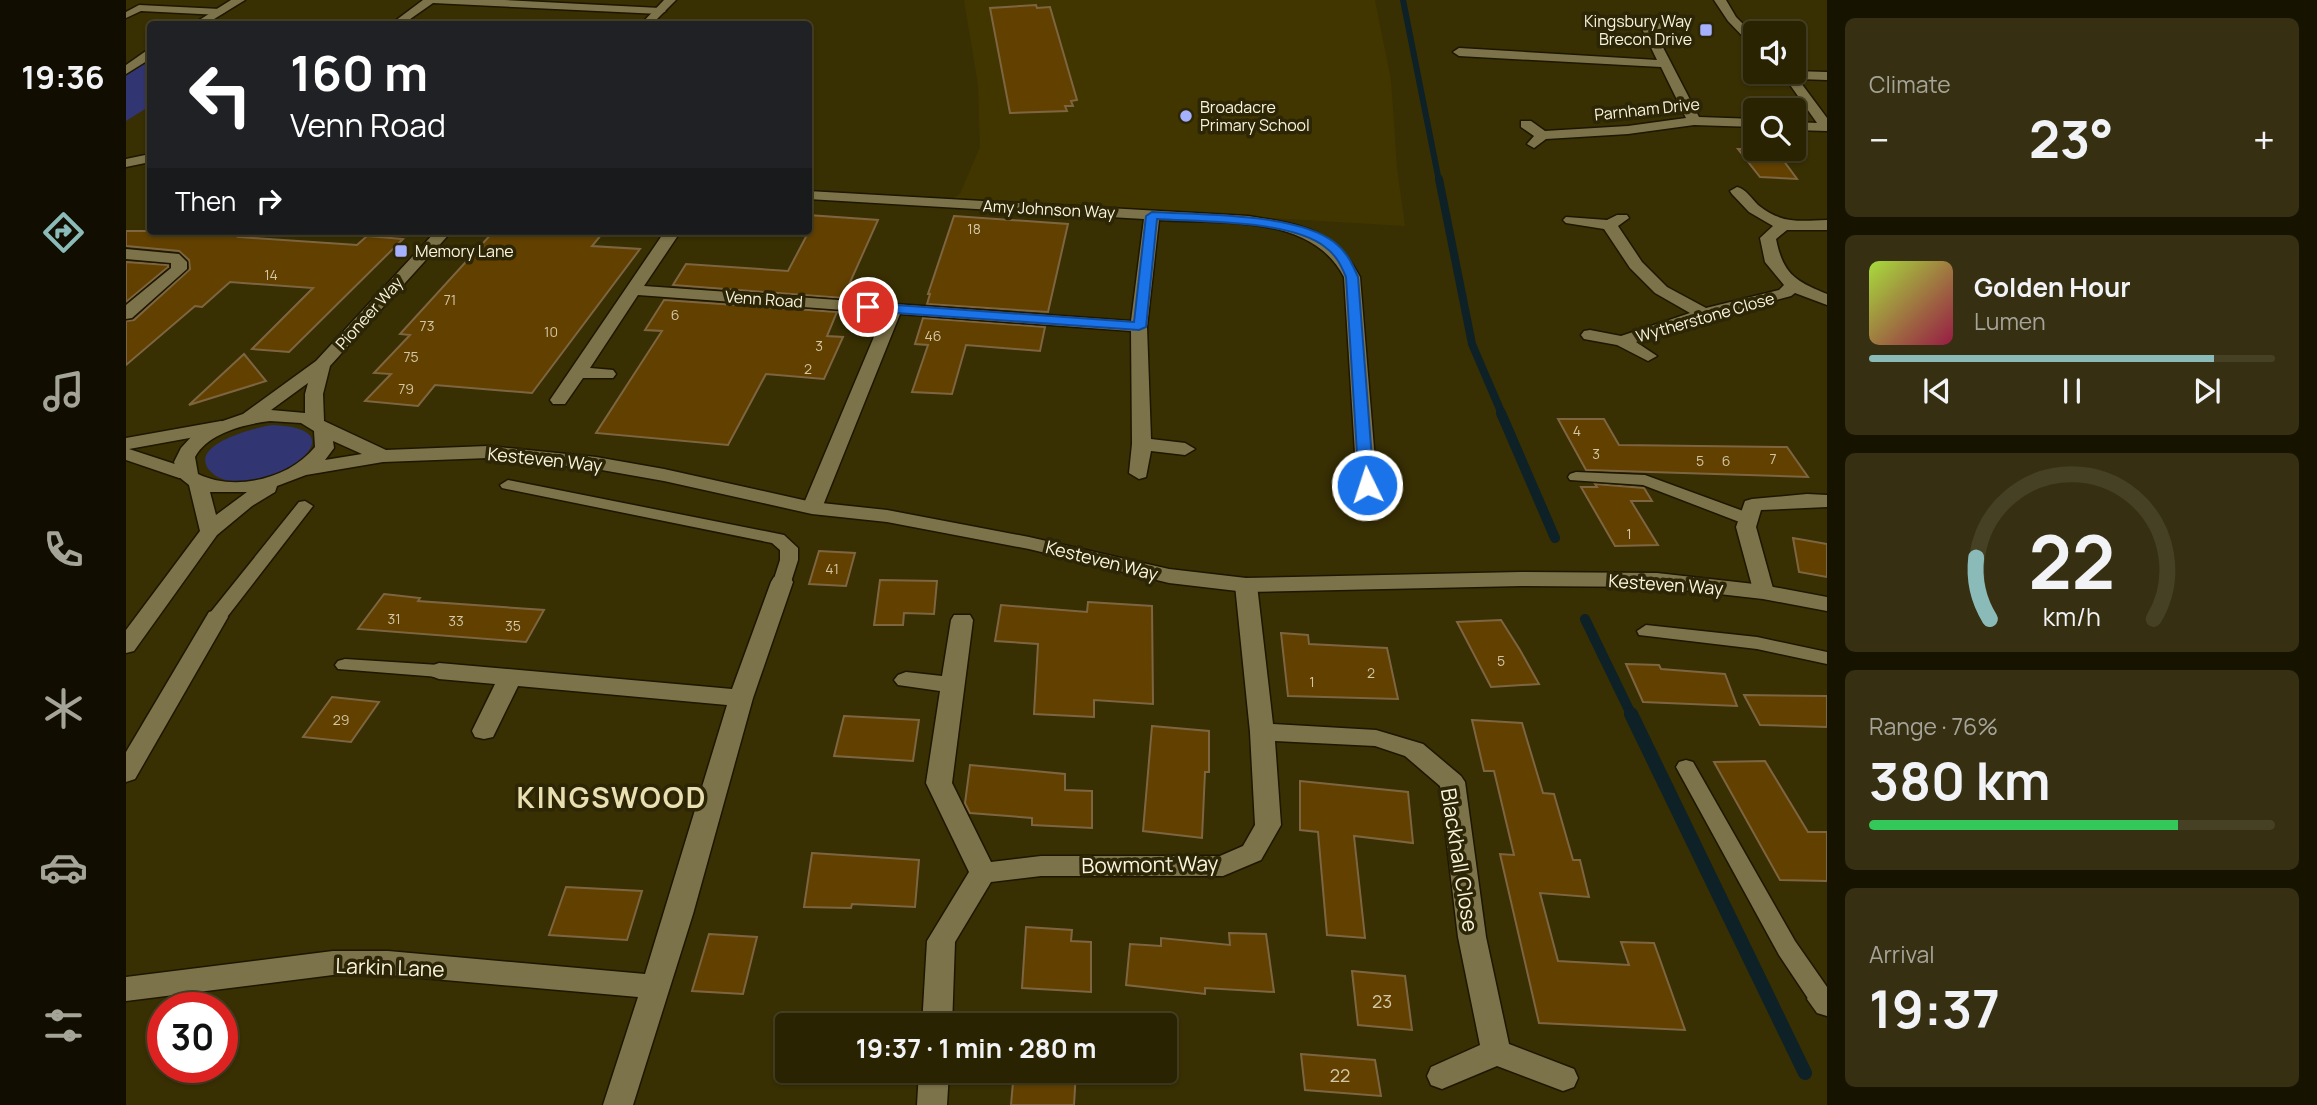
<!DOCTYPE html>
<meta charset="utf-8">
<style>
body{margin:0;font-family:Manrope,sans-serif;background:#362f11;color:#f1f3f6;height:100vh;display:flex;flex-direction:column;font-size:26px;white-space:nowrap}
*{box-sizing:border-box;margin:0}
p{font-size:23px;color:#a5a499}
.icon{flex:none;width:38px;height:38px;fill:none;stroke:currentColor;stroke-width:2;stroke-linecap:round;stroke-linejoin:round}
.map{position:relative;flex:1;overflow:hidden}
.drawer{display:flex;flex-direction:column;gap:18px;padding:18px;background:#171301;width:490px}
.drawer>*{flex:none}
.top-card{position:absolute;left:21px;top:21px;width:665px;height:214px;border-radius:7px;box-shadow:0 2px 5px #0004,0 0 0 2px #464024;background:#202124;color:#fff;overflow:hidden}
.tools{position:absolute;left:1617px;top:21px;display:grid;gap:14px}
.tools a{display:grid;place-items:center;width:63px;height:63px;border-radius:7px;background:#2a2302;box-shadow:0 2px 5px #0004,0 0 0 2px #464024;font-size:35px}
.speed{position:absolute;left:21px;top:992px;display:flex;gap:14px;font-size:35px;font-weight:700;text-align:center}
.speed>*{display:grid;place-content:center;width:91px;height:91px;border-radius:50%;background:#2a2302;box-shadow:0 2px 5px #0004,0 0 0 2px #464024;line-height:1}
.speed .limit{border:10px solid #d22;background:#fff;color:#111}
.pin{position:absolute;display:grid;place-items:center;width:60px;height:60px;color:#fff;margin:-30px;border:4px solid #fff;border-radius:50%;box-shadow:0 2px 7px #0007}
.me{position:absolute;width:77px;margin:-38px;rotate:356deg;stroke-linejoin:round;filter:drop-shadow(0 0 5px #0008)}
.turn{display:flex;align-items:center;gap:24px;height:147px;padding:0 28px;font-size:32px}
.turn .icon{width:91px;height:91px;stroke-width:2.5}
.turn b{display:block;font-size:49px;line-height:60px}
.then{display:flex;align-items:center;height:66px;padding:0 28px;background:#0003;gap:14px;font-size:26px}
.big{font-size:52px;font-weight:700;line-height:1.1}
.drawer .card{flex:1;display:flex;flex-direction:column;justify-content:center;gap:10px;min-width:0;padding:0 24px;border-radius:10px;background:#362f11}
.drawer .dial{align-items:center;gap:0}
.dial svg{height:182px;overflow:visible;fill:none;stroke:#464024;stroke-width:7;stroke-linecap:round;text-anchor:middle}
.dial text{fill:#f1f3f6;stroke:none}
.song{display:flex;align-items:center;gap:21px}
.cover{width:84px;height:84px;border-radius:10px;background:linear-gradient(135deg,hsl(80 70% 55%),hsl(340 70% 35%))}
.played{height:7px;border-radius:4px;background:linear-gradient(90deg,#8bbbb9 85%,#464024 85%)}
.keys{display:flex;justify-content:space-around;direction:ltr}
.heat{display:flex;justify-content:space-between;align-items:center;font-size:38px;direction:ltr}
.charge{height:10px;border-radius:5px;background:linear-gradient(90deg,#34c759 76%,#464024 0)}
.trip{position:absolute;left:649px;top:1013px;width:402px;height:70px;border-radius:7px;background:#2a2302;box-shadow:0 2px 5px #0004,0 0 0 2px #464024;font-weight:700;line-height:70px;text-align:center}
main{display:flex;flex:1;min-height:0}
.dock{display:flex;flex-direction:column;width:126px;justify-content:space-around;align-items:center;background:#110e01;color:#a5a499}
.dock .icon{width:49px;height:49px}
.dock .active{color:#8bbbb9}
.dock b{font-size:32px;color:#f1f3f6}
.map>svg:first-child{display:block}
.built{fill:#413600}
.green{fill:#313572}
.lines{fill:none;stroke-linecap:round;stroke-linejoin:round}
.stream-far3{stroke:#0d2127;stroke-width:6}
.stream-far2{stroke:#0d2127;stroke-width:8}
.stream-far1{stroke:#0d2127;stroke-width:10}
.stream{stroke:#0d2127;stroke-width:14}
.building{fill:#614000;stroke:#7e6541;stroke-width:2}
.lane-casing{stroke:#1e1700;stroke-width:3}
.street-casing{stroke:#1e1700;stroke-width:3}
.secondary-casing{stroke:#1e1700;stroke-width:3}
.lane{fill:#7d734a;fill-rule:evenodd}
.street{fill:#7d734a;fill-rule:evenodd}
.secondary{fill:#7d734a;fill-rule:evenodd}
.route{fill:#1a73e8;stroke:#114b97;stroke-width:2}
.poi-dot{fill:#a5b1fc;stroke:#2c2506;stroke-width:2.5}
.labels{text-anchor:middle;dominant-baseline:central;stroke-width:7;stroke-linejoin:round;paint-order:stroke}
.number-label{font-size:14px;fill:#d3c7a6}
.far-poi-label{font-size:16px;fill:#f9f4dd;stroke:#2c2506;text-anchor:start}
.far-street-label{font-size:16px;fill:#f9f4dd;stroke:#2c2506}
.street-label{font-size:18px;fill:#f9f4dd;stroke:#2c2506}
.near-number-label{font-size:18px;fill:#d3c7a6}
.near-street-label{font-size:21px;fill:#f9f4dd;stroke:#2c2506}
.near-district-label{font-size:28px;font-weight:bold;letter-spacing:2px;fill:#e9dfb1;stroke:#2c2506}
</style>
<main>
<nav class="dock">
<b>19:36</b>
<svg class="icon active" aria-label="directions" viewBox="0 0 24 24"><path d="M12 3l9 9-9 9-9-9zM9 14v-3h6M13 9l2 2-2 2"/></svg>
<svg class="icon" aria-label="music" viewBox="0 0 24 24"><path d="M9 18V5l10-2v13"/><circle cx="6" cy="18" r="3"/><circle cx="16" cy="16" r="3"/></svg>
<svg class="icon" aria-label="phone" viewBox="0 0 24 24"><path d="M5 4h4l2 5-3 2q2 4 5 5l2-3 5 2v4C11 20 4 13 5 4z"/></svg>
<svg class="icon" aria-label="climate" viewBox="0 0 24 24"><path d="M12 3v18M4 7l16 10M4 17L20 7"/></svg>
<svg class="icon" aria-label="car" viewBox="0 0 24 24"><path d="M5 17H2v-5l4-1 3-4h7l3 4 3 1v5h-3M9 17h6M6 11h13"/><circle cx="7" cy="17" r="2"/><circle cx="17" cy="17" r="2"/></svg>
<svg class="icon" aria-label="filters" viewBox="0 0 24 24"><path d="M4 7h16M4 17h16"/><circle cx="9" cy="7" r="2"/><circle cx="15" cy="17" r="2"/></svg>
</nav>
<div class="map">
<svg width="1701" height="1105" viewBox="0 0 1701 1105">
<rect width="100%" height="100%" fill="#382f03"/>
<path class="built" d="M 838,0 L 1249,0 L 1265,80 L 1271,169 L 1279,226 L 826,199 L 834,194 L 854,147 L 852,85 Z"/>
<path class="green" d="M 22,61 L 24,106 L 0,121 L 0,75 Z
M 146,425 C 252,429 119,510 84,471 C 60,444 132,427 146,425 Z"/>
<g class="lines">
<path class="stream-far3" d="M 1277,0 L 1313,181"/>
<path class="stream-far2" d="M 1313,179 L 1346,344 L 1376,414"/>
<path class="stream-far1" d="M 1375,413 L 1429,538
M 1459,619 L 1506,716"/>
<path class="stream" d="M 1505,714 L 1679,1073"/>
</g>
<path class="building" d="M 910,5 L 911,8 L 924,7 L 951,100 L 945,101 L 947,106 L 939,106 L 941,111 L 884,113 L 864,8 Z
M 1612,149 L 1649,149 L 1671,179 L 1634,177 Z
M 682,215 L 752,220 L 717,298 L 547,285 L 560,264 L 662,271 L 682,233 Z
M 828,216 L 942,224 L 922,312 L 801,304 L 804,294 L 802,294 Z
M 0,231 L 121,231 L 113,237 L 231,245 L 241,236 L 277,239 L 163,352 L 126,349 L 187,288 L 104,282 L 76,307 L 69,306 L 0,365 L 0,321 L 8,320 L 64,269 L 63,260 L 53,251 L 0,246 Z
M 368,231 L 476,234 L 466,246 L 514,249 L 406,393 L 309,385 L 292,406 L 239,401 L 265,374 L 248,373 L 284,335 L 274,334 Z
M 0,262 L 42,265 L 42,267 L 0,302 Z
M 538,300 L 711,312 L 701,336 L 717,337 L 698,379 L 640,374 L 602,445 L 470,433 L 536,331 L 519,330 Z
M 797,318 L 919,327 L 914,351 L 840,345 L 826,394 L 786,392 L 802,345 L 789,344 Z
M 118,354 L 140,381 L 63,405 Z
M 1432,419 L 1478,419 L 1493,445 L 1661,447 L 1682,477 L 1460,470 Z
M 1469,484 L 1518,488 L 1526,501 L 1505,501 L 1532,545 L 1489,546 L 1455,487 L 1471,487 Z
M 1667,538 L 1701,544 L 1701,577 L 1673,572 Z
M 693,551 L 729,553 L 720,586 L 683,584 Z
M 754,580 L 811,581 L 808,614 L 778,613 L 777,625 L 748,625 Z
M 258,594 L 294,598 L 292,601 L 418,610 L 400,642 L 232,629 Z
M 962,602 L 1026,606 L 1027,704 L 968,700 L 968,717 L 908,714 L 912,644 L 869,641 L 875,605 L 961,612 Z
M 1375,620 L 1394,650 L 1413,684 L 1365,687 L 1331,622 Z
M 1155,633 L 1182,635 L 1183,644 L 1261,648 L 1272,699 L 1162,696 Z
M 1500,664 L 1533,665 L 1535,669 L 1599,674 L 1611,706 L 1517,702 Z
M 1618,695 L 1701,696 L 1701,727 L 1634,725 Z
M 206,697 L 253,702 L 225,742 L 177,737 Z
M 718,716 L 793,720 L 787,761 L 708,756 Z
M 1346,720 L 1396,723 L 1417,793 L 1428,794 L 1447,860 L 1454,860 L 1463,897 L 1414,893 L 1432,961 L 1503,965 L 1495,942 L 1528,943 L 1559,1030 L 1413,1023 L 1374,854 L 1388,855 L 1368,771 L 1358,771 Z
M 1026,726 L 1083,731 L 1083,772 L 1079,772 L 1076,838 L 1017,831 Z
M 1639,761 L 1682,832 L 1701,832 L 1701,881 L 1654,880 L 1588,762 Z
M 844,765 L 939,774 L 939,790 L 966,791 L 966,828 L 906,825 L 906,818 L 844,813 L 839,803 Z
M 1174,781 L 1282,792 L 1287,843 L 1228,836 L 1239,938 L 1201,935 L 1192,832 L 1174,830 Z
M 686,853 L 793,860 L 789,907 L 726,904 L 725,908 L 678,907 Z
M 440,887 L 516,891 L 501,940 L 423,935 Z
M 900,927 L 946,930 L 945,941 L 965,942 L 965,992 L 896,988 Z
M 1103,933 L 1140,934 L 1148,992 L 1079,988 L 1079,994 L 1000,985 L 1004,944 L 1035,946 L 1035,938 L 1104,945 Z
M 583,934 L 631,937 L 617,994 L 566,991 Z
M 1226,971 L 1279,976 L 1286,1030 L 1232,1025 Z
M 1175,1054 L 1249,1060 L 1255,1096 L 1179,1090 Z
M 888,1071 L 950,1071 L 948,1105 L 885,1105 Z"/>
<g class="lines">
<defs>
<path id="lane" d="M 13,5 L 94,9 L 99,12 L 94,15 L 15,11 L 0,18 L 0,12 Z
M 1450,472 L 1519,475 L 1628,515 L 1630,519 L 1622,524 L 1616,523 L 1517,485 L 1444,480 L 1442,477 L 1444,474 Z
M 382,480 L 658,535 L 672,548 L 672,560 L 665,582 L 656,588 L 647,582 L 654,560 L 654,550 L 646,543 L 376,488 L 374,485 Z
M 179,501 L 187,506 L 98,621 L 84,621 L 82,617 L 84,613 L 173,502 Z
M 1520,625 L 1631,637 L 1701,652 L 1701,664 L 1631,649 L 1513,635 L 1511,631 Z
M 219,659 L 313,665 L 320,666 L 323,671 L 320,676 L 313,677 L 212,669 L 209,665 L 212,661 Z
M 1560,760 L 1567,762 L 1669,941 L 1701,987 L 1701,1007 L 1696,1009 L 1687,1006 L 1653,955 L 1550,767 L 1553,762 Z"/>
<path id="street" d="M 105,0 L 119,0 L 80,24 L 67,24 Z
M 297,0 L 378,0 L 534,8 L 540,11 L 534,14 L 307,3 L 277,24 L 265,24 Z
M 1588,0 L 1600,0 L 1610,17 L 1629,36 L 1629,45 L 1625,45 L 1602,21 Z
M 1495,17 L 1521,24 L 1548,22 L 1548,26 L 1528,30 L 1573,117 L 1629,119 L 1629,127 L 1568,125 L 1502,134 L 1420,139 L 1408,148 L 1401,144 L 1408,136 L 1395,127 L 1395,121 L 1405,121 L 1419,131 L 1502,126 L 1560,118 L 1535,67 L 1333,56 L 1327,52 L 1333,48 L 1531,60 L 1516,29 L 1491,22 L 1489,20 Z
M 20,51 L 24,51 L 24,59 L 0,74 L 0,65 Z
M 1668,71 L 1701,72 L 1701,80 L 1672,79 L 1701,118 L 1701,131 L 1668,130 L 1668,122 L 1691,123 L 1655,72 Z
M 24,154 L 24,162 L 0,167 L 0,159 Z
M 1611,187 C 1620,189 1625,198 1632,205 C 1655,224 1673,221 1701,220 L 1701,230 L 1661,230 L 1650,239 C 1657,274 1669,281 1701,294 L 1701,305 L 1669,293 L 1665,296 L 1584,318 L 1510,342 L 1531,356 L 1522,361 L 1491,345 L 1458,339 L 1455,335 L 1458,331 L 1464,330 L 1495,336 L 1564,313 L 1529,293 L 1504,268 L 1478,229 L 1440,223 L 1437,220 L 1440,217 L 1481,220 L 1491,215 L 1501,215 L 1503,218 L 1492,226 L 1516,262 L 1541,287 L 1580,308 L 1653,290 L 1658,285 L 1639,262 L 1634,238 L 1647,226 L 1623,212 L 1606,194 L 1604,191 Z
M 682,191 L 1122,216 C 1173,224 1208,228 1234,277 L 1251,485 L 1248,489 L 1234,489 L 1231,485 L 1218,277 C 1185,213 1094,224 1033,220 L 1021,327 L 1025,439 L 1059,443 L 1069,449 L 1059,455 L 1025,451 L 1020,477 L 1013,479 L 1003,473 L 1006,444 L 1005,331 L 774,314 L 696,508 L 693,512 L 679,512 L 676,508 L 758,313 L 512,295 L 464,368 L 487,370 L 490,374 L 487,378 L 457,378 L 439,404 L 427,404 L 424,400 L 539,231 L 555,231 L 518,286 L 1005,321 L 1018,219 L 682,199 Z
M 0,249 L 53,254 L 61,262 L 61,269 L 6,318 L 0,319 L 0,305 L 45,268 L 45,263 L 0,259 Z
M 95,421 L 102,423 L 104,427 L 102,431 L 3,449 L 67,470 L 70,474 L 67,478 L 53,478 L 0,460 L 0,438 Z
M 1681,494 L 1701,495 L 1701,507 L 1635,510 L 1630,527 L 1648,592 L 1645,597 L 1629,597 L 1610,527 L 1619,501 L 1626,499 Z
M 656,575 L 664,577 L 667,582 L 627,698 L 567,914 L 507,1105 L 477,1105 L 512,997 L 262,975 L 207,975 L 0,1001 L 0,977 L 207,951 L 262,951 L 519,974 L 601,705 L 392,686 L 367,737 L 358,739 L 349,737 L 346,731 L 369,684 L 313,679 L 305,676 L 301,671 L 305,666 L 313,663 L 606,689 L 645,582 L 648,577 Z
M 1120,578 L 1128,580 L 1131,585 L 1147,724 L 1250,730 L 1297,744 L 1335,776 L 1339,782 L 1360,937 L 1383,1044 L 1448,1069 L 1452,1078 L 1448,1087 L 1437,1091 L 1371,1066 L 1316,1089 L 1305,1085 L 1301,1076 L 1305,1067 L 1354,1045 L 1332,937 L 1314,786 L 1279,756 L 1249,746 L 1149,741 L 1155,825 L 1135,860 L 1097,876 L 915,876 L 865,882 L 829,942 L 826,1026 L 796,1026 L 801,941 L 843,872 L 800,783 L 814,691 L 772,685 L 768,680 L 772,675 L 780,672 L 816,676 L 825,620 L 828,615 L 844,615 L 847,620 L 826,783 L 865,862 L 915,856 L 1094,856 L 1117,846 L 1129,825 L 1124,732 L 1109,585 L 1112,580 Z
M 91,610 L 99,612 L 102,617 L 9,779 L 0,782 L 0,752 L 80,617 L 83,612 Z
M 1696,987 L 1701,989 L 1701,1016 L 1691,1013 L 1681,999 L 1686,990 Z
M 793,1071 L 823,1071 L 821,1105 L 791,1105 Z"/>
<path id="secondary" d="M 538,0 L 550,0 L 526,24 L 515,24 Z
M 310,231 L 326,231 L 204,366 L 197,394 L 198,421 L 260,450 L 362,446 L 470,457 L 538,469 L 686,502 L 761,510 L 903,537 L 1043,569 L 1120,578 L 1395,572 L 1531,573 L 1637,585 L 1701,597 L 1701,611 L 1637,599 L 1531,587 L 1395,586 L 1120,592 L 1043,583 L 903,549 L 761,522 L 686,514 L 538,481 L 470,469 L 362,458 L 257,462 L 180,475 L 151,486 L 149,492 L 126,506 L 91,535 L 8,651 L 0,653 L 0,630 L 74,531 L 63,485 L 53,477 L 48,462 L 55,448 L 66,436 L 91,423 L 117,414 L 190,361 ZM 182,383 L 179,394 L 179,413 L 145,410 ZM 144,421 L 175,423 L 188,431 L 189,447 C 163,479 109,492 72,474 L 69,457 C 82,433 119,424 144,421 ZM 207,441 L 236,454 L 199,460 L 208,448 ZM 84,492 L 121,492 L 90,515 Z"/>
</defs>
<use href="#lane" class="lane-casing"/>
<use href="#street" class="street-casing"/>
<use href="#secondary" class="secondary-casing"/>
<use href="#lane" class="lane"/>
<use href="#street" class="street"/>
<use href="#secondary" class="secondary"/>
</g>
<path class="route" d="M 1026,212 C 1073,215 1171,213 1208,242 C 1220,251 1226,263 1232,277 L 1248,485 L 1246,488 L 1235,488 L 1233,485 L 1220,277 C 1215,265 1210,255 1199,247 C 1165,220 1075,222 1031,219 L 1020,327 L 1013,330 L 742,311 L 736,307 L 742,303 L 1008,322 L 1020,216 Z"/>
<g class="poi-dot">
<rect x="1573" y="23" width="14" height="14" rx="3.5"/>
<circle cx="1060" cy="116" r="7"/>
<rect x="268" y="244" width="14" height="14" rx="3.5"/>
</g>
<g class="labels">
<g class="number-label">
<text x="848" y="228">18</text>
<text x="145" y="274">14</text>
<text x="324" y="299">71</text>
<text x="549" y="314">6</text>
<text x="301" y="325">73</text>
<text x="425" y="331">10</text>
<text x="807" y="335">46</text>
<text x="693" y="345">3</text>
<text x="285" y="356">75</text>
<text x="682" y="368">2</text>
<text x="280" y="388">79</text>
<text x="1451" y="430">4</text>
<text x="1470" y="453">3</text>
<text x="1647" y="458">7</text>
<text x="1574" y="460">5</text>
<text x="1600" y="460">6</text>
<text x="1503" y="533">1</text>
<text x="706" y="568">41</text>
<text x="268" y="618">31</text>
<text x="330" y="620">33</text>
<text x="387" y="625">35</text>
<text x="1375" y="660">5</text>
<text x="1245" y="672">2</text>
<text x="1186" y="681">1</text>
<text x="215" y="719">29</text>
</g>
<g class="far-poi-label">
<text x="1566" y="21" text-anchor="end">Kingsbury Way<tspan x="1566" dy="18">Brecon Drive</tspan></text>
<text x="1074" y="107">Broadacre<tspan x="1074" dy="18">Primary School</tspan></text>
<text x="289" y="251">Memory Lane</text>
</g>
<g class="far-street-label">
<text transform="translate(1521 109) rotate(-6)">Parnham Drive</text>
<text transform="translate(923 209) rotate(3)">Amy Johnson Way</text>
<text transform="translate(638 299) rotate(4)">Venn Road</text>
<text transform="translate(243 313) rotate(-48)">Pioneer Way</text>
<text transform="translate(1579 317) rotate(-16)">Wytherstone Close</text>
</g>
<g class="street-label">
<text transform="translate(419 459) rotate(6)">Kesteven Way</text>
<text transform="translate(976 560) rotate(14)">Kesteven Way</text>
<text transform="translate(1540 584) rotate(4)">Kesteven Way</text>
</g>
<g class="near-number-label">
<text x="1256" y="1001">23</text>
<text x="1214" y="1075">22</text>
</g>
<g class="near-street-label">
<text transform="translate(1334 860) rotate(81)">Blackhall Close</text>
<text transform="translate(1024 864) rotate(-1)">Bowmont Way</text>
<text transform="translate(264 967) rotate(2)">Larkin Lane</text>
</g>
<g class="near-district-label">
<text x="486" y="797">KINGSWOOD</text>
</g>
</g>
</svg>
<div class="tools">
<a><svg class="icon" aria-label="sound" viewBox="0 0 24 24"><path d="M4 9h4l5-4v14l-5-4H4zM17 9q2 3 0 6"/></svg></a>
<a><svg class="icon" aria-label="search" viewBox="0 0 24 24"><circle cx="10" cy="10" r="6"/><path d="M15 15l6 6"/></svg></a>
</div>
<div class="speed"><div class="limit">30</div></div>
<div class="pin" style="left:742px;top:307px;background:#d93025"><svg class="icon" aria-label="arrive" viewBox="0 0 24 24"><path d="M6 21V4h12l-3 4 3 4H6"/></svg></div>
<svg class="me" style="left:1241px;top:485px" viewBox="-20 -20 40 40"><circle r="17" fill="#1a73e8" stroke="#fff" stroke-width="3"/><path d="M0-11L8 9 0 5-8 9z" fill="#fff"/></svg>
<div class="trip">19:37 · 1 min · 280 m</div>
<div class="top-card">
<div class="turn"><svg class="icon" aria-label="left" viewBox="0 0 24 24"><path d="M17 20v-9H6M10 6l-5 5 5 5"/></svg><div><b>160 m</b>Venn Road</div></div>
<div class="then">Then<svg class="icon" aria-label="right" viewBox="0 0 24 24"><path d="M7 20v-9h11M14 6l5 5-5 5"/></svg></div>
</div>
</div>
<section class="drawer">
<div class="card"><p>Climate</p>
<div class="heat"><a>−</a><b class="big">23°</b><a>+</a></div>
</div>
<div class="card">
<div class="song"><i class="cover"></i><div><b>Golden Hour</b><p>Lumen</p></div></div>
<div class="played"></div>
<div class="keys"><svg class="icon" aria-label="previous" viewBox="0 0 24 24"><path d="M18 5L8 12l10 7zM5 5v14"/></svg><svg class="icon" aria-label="pause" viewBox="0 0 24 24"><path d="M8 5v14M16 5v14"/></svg><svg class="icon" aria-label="next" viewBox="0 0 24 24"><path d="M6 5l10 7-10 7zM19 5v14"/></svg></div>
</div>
<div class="card dial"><svg viewBox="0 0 100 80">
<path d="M14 69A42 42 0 1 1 86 69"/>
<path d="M14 69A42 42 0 0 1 8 42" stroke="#8bbbb9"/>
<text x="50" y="56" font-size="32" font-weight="700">22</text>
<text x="50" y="72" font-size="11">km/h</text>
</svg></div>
<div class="card"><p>Range · 76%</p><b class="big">380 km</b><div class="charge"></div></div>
<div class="card"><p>Arrival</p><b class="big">19:37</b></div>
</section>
</main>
